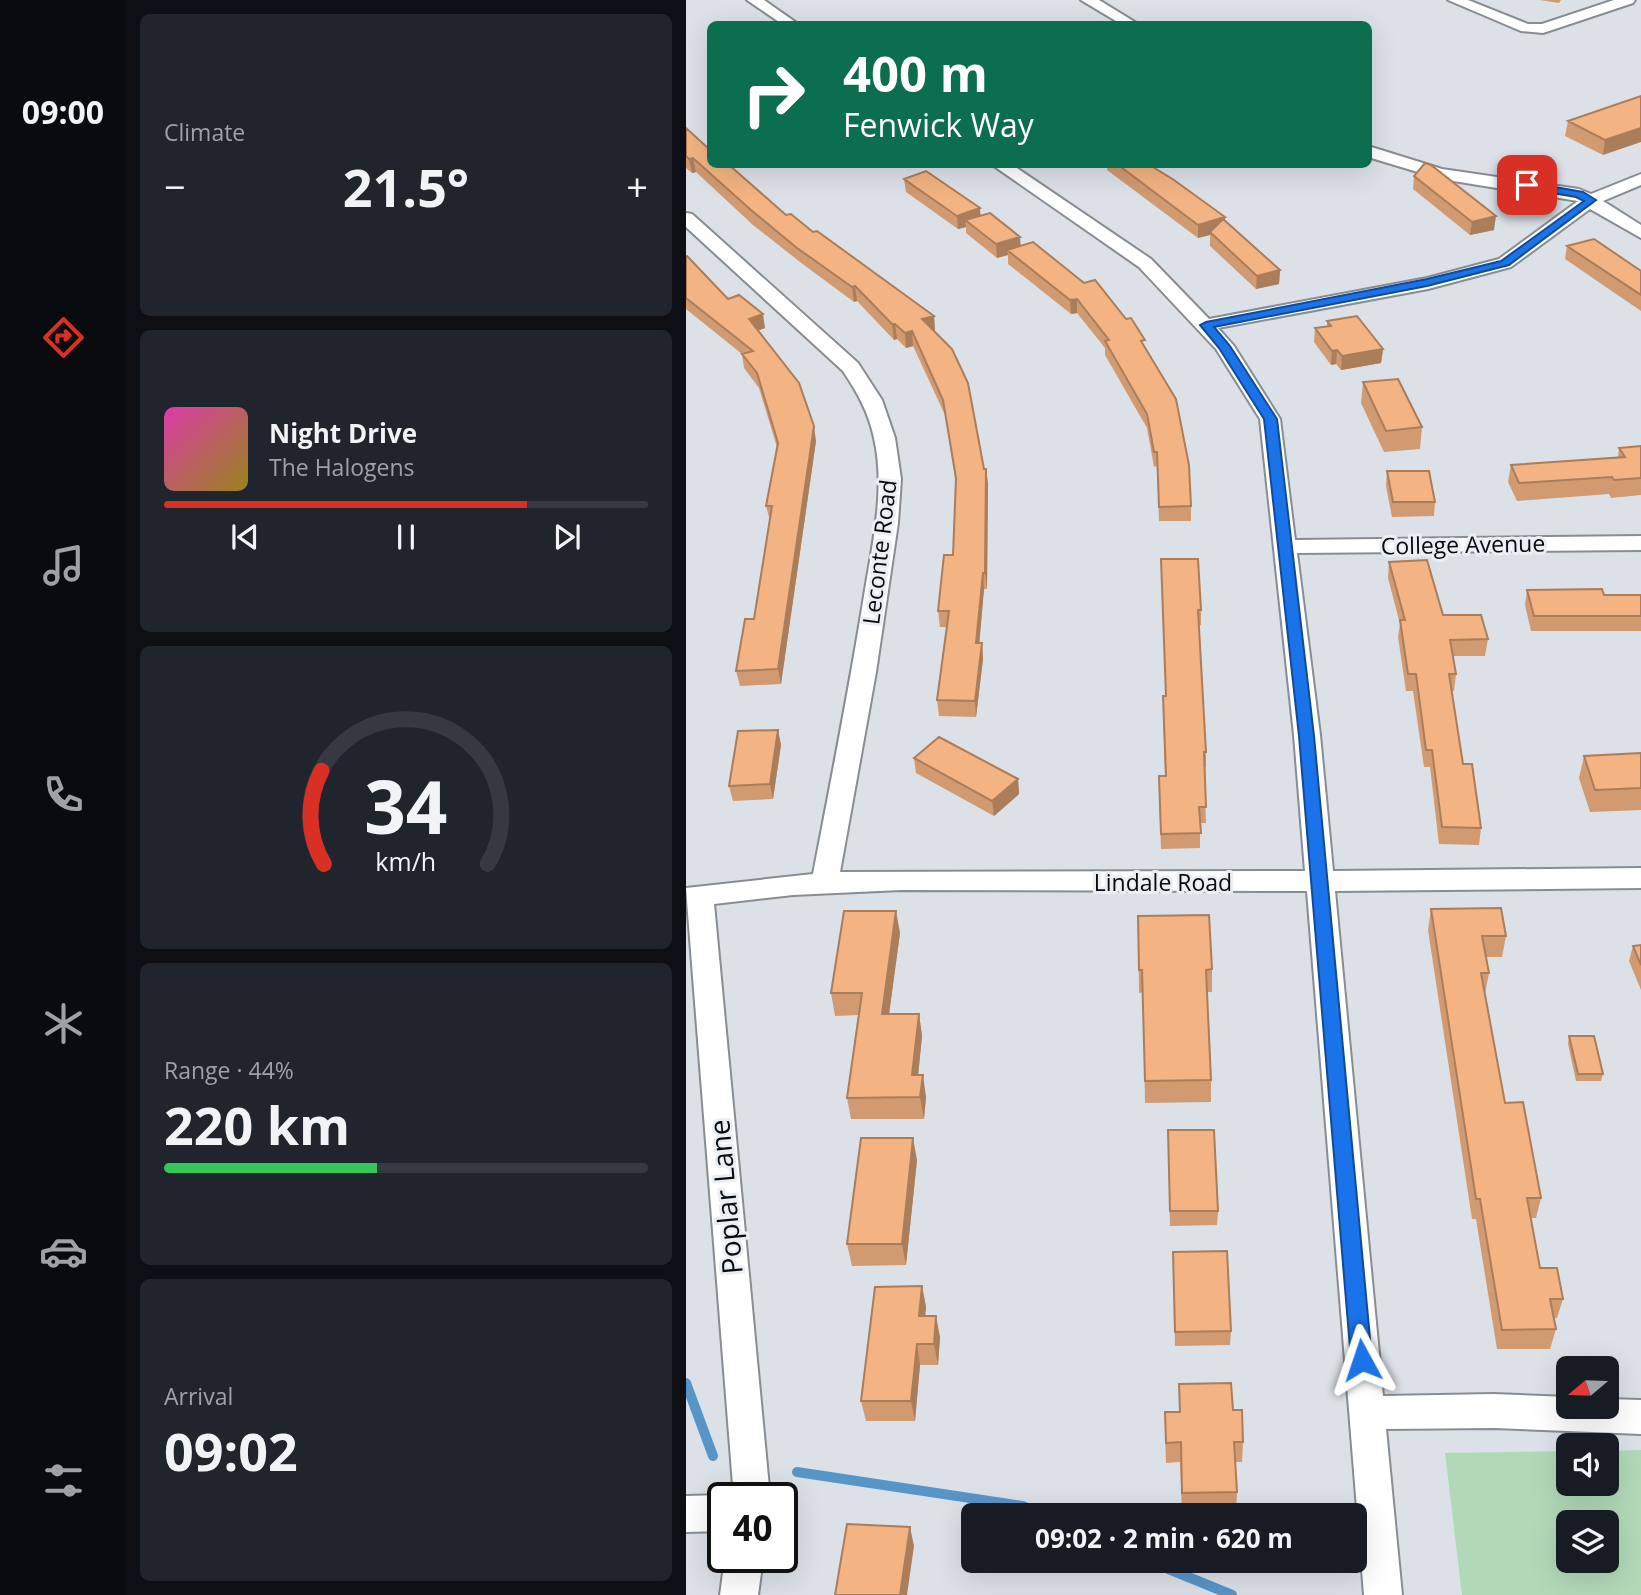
<!DOCTYPE html>
<meta charset="utf-8">
<style>
body{margin:0;font-family:"Open Sans",sans-serif;background:#20242c;color:#f1f3f6;height:100vh;display:flex;flex-direction:column;font-size:26px;white-space:nowrap}
*{box-sizing:border-box;margin:0}
p{font-size:23px;color:#9ea1a6}
.icon{flex:none;width:38px;height:38px;fill:none;stroke:currentColor;stroke-width:2;stroke-linecap:round;stroke-linejoin:round}
.map{position:relative;flex:1;overflow:hidden}
.drawer{display:flex;flex-direction:column;gap:14px;padding:14px;background:#0d0f14;width:560px}
.drawer>*{flex:none}
.banner{position:absolute;left:21px;top:21px;width:665px;height:147px;border-radius:10px;box-shadow:0 7px 28px #0002;background:#0b6e4f;color:#fff;overflow:hidden}
.needle{width:46px;rotate:251deg}
.tools{position:absolute;left:870px;top:1356px;display:grid;gap:14px}
.tools a{display:grid;place-items:center;width:63px;height:63px;border-radius:10px;background:#171b24;box-shadow:0 7px 28px #0002;font-size:35px}
.speed{position:absolute;left:21px;top:1482px;display:flex;gap:14px;font-size:35px;font-weight:700;text-align:center}
.speed>*{display:grid;place-content:center;width:91px;height:91px;border-radius:50%;background:#171b24;box-shadow:0 7px 28px #0002;line-height:1}
.speed .limit{border:4px solid #111;border-radius:10px;background:#fff;color:#111}
.pin{position:absolute;display:grid;place-items:center;width:60px;height:60px;color:#fff;margin:-30px;border-radius:14px;box-shadow:0 4px 10px #0006}
.me{position:absolute;width:77px;margin:-38px;rotate:355deg;stroke-linejoin:round;filter:drop-shadow(0 0 5px #0008)}
.turn{display:flex;align-items:center;gap:24px;height:147px;padding:0 21px;font-size:32px}
.turn .icon{width:91px;height:91px;stroke-width:2.5}
.turn b{display:block;font-size:49px;line-height:60px}
.big{font-size:52px;font-weight:700;line-height:1.1}
.drawer .tile{flex:1;display:flex;flex-direction:column;justify-content:center;gap:10px;min-width:0;padding:0 24px;border-radius:10px;background:#20242c}
.drawer .dial{align-items:center;gap:0}
.dial svg{height:182px;overflow:visible;fill:none;stroke:#363941;stroke-width:7;stroke-linecap:round;text-anchor:middle}
.dial text{fill:#f1f3f6;stroke:none}
.song{display:flex;align-items:center;gap:21px}
.cover{width:84px;height:84px;border-radius:10px;background:linear-gradient(135deg,hsl(320 70% 55%),hsl(50 70% 35%))}
.played{height:7px;border-radius:4px;background:linear-gradient(90deg,#d93025 75%,#363941 75%)}
.keys{display:flex;justify-content:space-around;direction:ltr}
.heat{display:flex;justify-content:space-between;align-items:center;font-size:38px;direction:ltr}
.charge{height:10px;border-radius:5px;background:linear-gradient(90deg,#34c759 44%,#363941 0)}
.trip{position:absolute;left:275px;top:1503px;width:406px;height:70px;border-radius:10px;background:#171b24;box-shadow:0 7px 28px #0002;font-weight:700;line-height:70px;text-align:center}
main{display:flex;flex:1;min-height:0}
.dock{display:flex;flex-direction:column;width:126px;justify-content:space-around;align-items:center;background:#090b0e;color:#9ea1a6}
.dock .icon{width:49px;height:49px}
.dock .active{color:#d93025}
.dock b{font-size:32px;color:#f1f3f6}
.map>svg:first-child{display:block}
.green{fill:#b1d9b8;fill-rule:evenodd}
.lines{fill:none;stroke-linecap:round;stroke-linejoin:round}
.stream{stroke:#5895c7;stroke-width:10}
.minor-casing{stroke:#888d92;stroke-width:4}
.minor{fill:#fff;fill-rule:evenodd}
.wall{fill:#d19a70}
.shaded-wall{fill:#aa7d5b}
.building{fill:#f3b382;stroke:#aa7d5b;stroke-width:2}
.route{fill:#1a73e8;stroke:#114b97;stroke-width:2}
.labels{text-anchor:middle;dominant-baseline:central;stroke-width:6;stroke-linejoin:round;paint-order:stroke}
.street-label{font-size:23px;fill:#0a0b0d;stroke:#e9eff5}
.near-street-label{font-size:28px;fill:#0a0b0d;stroke:#e9eff5}
</style>
<main>
<nav class="dock">
<b>09:00</b>
<svg class="icon active" aria-label="directions" viewBox="0 0 24 24"><path d="M12 3l9 9-9 9-9-9zM9 14v-3h6M13 9l2 2-2 2"/></svg>
<svg class="icon" aria-label="music" viewBox="0 0 24 24"><path d="M9 18V5l10-2v13"/><circle cx="6" cy="18" r="3"/><circle cx="16" cy="16" r="3"/></svg>
<svg class="icon" aria-label="phone" viewBox="0 0 24 24"><path d="M5 4h4l2 5-3 2q2 4 5 5l2-3 5 2v4C11 20 4 13 5 4z"/></svg>
<svg class="icon" aria-label="climate" viewBox="0 0 24 24"><path d="M12 3v18M4 7l16 10M4 17L20 7"/></svg>
<svg class="icon" aria-label="car" viewBox="0 0 24 24"><path d="M5 17H2v-5l4-1 3-4h7l3 4 3 1v5h-3M9 17h6M6 11h13"/><circle cx="7" cy="17" r="2"/><circle cx="17" cy="17" r="2"/></svg>
<svg class="icon" aria-label="filters" viewBox="0 0 24 24"><path d="M4 7h16M4 17h16"/><circle cx="9" cy="7" r="2"/><circle cx="15" cy="17" r="2"/></svg>
</nav>
<section class="drawer">
<div class="tile"><p>Climate</p>
<div class="heat"><a>−</a><b class="big">21.5°</b><a>+</a></div>
</div>
<div class="tile">
<div class="song"><i class="cover"></i><div><b>Night Drive</b><p>The Halogens</p></div></div>
<div class="played"></div>
<div class="keys"><svg class="icon" aria-label="previous" viewBox="0 0 24 24"><path d="M18 5L8 12l10 7zM5 5v14"/></svg><svg class="icon" aria-label="pause" viewBox="0 0 24 24"><path d="M8 5v14M16 5v14"/></svg><svg class="icon" aria-label="next" viewBox="0 0 24 24"><path d="M6 5l10 7-10 7zM19 5v14"/></svg></div>
</div>
<div class="tile dial"><svg viewBox="0 0 100 80">
<path d="M14 69A42 42 0 1 1 86 69"/>
<path d="M14 69A42 42 0 0 1 13 28" stroke="#d93025"/>
<text x="50" y="56" font-size="32" font-weight="700">34</text>
<text x="50" y="72" font-size="11">km/h</text>
</svg></div>
<div class="tile"><p>Range · 44%</p><b class="big">220 km</b><div class="charge"></div></div>
<div class="tile"><p>Arrival</p><b class="big">09:02</b></div>
</section>
<div class="map">
<svg width="955" height="1595" viewBox="0 0 955 1595">
<rect width="100%" height="100%" fill="#dce1e8"/>
<path class="green" d="M 955,1450 L 955,1595 L 776,1595 L 759,1453 L 882,1451 L 882,1484 L 920,1484 L 921,1451 ZM 882,1522 L 920,1522 L 920,1561 L 882,1561 Z"/>
<g class="lines">
<path class="stream" d="M 0,1383 L 27,1456
M 111,1472 L 337,1506 L 359,1516
M 463,1561 L 546,1595"/>
<defs>
<path id="minor" d="M 61,0 L 78,0 L 112,24 L 96,24 Z
M 395,0 L 413,0 L 452,24 L 435,24 Z
M 762,0 L 782,0 L 842,24 L 856,24 L 928,0 L 949,0 L 947,3 L 857,33 L 835,31 Z
M 682,146 L 756,169 L 893,189 L 905,194 L 955,174 L 955,185 L 917,201 L 955,225 L 955,238 L 904,209 L 825,267 L 742,289 L 532,328 L 548,346 L 594,419 L 609,540 L 955,536 L 955,550 L 611,553 L 634,735 L 647,871 L 955,868 L 955,888 L 649,891 L 697,1396 L 808,1394 L 882,1397 L 882,1407 L 920,1407 L 920,1399 L 955,1400 L 955,1434 L 808,1428 L 700,1429 L 716,1595 L 678,1595 L 621,891 L 215,890 L 107,895 L 28,904 L 84,1498 L 48,1498 L 0,888 L 127,874 C 145,781 163,689 178,596 C 186,545 200,490 188,438 C 183,413 171,392 157,371 L 0,227 L 0,213 L 6,214 L 172,363 L 196,400 L 209,438 L 215,479 L 212,523 L 190,672 L 154,872 L 619,871 L 608,735 L 574,419 L 530,349 L 453,267 L 305,164 L 325,164 L 465,259 L 523,319 L 741,278 L 813,259 L 892,201 L 755,179 L 682,157 Z
M 37,1495 L 44,1498 L 37,1498 L 37,1531 L 0,1532 L 0,1496 Z
M 39,1558 L 77,1558 L 72,1595 L 34,1595 Z"/>
</defs>
<use href="#minor" class="minor-casing"/>
<use href="#minor" class="minor"/>
</g>
<path class="wall" d="M 854,0 L 875,0 L 873,3 Z
M 955,96 L 917,155 L 879,136 L 882,121 Z
M 0,128 L 100,215 L 127,232 L 248,316 L 249,331 L 248,331 L 298,469 L 300,469 L 302,484 L 301,589 L 298,589 L 293,643 L 296,643 L 297,659 L 290,717 L 253,716 L 251,700 L 261,627 L 254,627 L 252,611 L 267,555 L 270,484 L 259,415 L 227,346 L 220,348 L 211,339 L 208,340 L 171,301 L 168,302 L 114,262 L 67,225 L 10,172 L 6,173 L 0,168 Z
M 421,164 L 462,164 L 539,217 L 539,220 L 594,270 L 593,284 L 570,289 L 524,246 L 524,235 L 512,238 L 421,170 Z
M 728,176 L 808,230 L 784,235 L 727,189 Z
M 218,179 L 295,215 L 335,246 L 459,348 L 505,506 L 505,521 L 473,521 L 471,466 L 468,467 L 461,428 L 419,355 L 419,348 L 391,313 L 385,314 L 322,264 L 322,255 L 311,258 L 280,233 L 280,227 L 272,229 L 220,192 Z
M 881,246 L 955,271 L 955,311 L 879,259 Z
M 0,257 L 42,299 L 79,328 L 72,330 L 130,441 L 95,684 L 54,686 L 50,671 L 68,619 L 84,521 L 80,506 L 91,447 L 73,388 L 58,368 L 56,354 L 0,309 Z
M 641,321 L 697,349 L 695,363 L 655,370 L 650,364 L 645,365 L 628,342 L 629,328 L 641,326 Z
M 677,382 L 736,427 L 734,449 L 698,452 L 675,403 Z
M 955,446 L 955,495 L 925,498 L 923,494 L 831,501 L 822,482 L 825,465 L 932,457 L 933,448 Z
M 701,471 L 749,502 L 748,516 L 706,517 L 700,486 Z
M 475,559 L 515,610 L 515,625 L 513,625 L 520,752 L 520,767 L 518,767 L 520,823 L 514,823 L 514,848 L 475,849 L 473,791 L 479,776 L 477,711 L 480,696 Z
M 703,562 L 757,615 L 802,639 L 799,656 L 767,656 L 770,674 L 768,691 L 766,691 L 777,764 L 795,828 L 793,845 L 753,844 L 744,767 L 738,767 L 727,691 L 720,691 L 712,637 L 714,624 L 702,578 Z
M 841,590 L 918,595 L 955,595 L 955,631 L 845,631 L 839,605 Z
M 92,730 L 95,745 L 87,799 L 47,801 L 43,786 Z
M 955,753 L 955,810 L 904,812 L 893,778 L 898,756 Z
M 228,758 L 332,779 L 333,794 L 308,816 L 230,773 Z
M 745,909 L 820,936 L 816,957 L 800,957 L 803,973 L 799,994 L 819,1103 L 855,1198 L 850,1218 L 845,1218 L 854,1268 L 877,1299 L 871,1318 L 868,1318 L 870,1329 L 864,1349 L 811,1349 L 790,1219 L 786,1219 L 742,930 Z
M 452,916 L 526,969 L 526,992 L 521,992 L 525,1080 L 525,1102 L 459,1103 L 457,992 L 453,993 Z
M 214,933 L 203,1014 L 233,1014 L 236,1036 L 232,1075 L 240,1097 L 238,1119 L 165,1119 L 161,1098 L 172,1015 L 149,1016 L 145,993 Z
M 955,945 L 955,990 L 943,961 L 947,946 Z
M 883,1036 L 917,1074 L 915,1081 L 890,1081 L 882,1044 Z
M 482,1145 L 532,1211 L 531,1225 L 484,1226 Z
M 231,1160 L 220,1265 L 166,1266 L 161,1244 Z
M 487,1252 L 545,1331 L 544,1345 L 489,1346 Z
M 236,1286 L 240,1307 L 239,1316 L 254,1337 L 252,1365 L 234,1365 L 229,1421 L 180,1421 L 175,1401 Z
M 493,1384 L 547,1410 L 557,1442 L 556,1462 L 549,1462 L 551,1492 L 550,1512 L 496,1513 L 494,1462 L 480,1463 L 479,1432 L 479,1412 L 493,1412 Z"/>
<path class="shaded-wall" d="M 955,127 L 955,142 L 917,155 L 919,140 Z
M 7,158 L 10,172 L 6,173 L 3,159 Z
M 294,208 L 295,222 L 279,220 L 280,227 L 272,229 L 271,216 Z
M 810,216 L 808,230 L 784,235 L 786,222 Z
M 539,217 L 538,231 L 524,232 L 524,235 L 512,238 L 512,225 Z
M 334,237 L 335,250 L 321,250 L 322,255 L 311,258 L 310,244 Z
M 594,270 L 593,284 L 570,289 L 571,276 Z
M 169,286 L 171,301 L 168,302 L 166,287 Z
M 391,299 L 391,313 L 385,314 L 384,300 Z
M 77,314 L 79,328 L 66,333 L 63,319 Z
M 248,316 L 249,331 L 237,334 L 236,319 Z
M 206,324 L 209,324 L 211,339 L 208,340 Z
M 226,331 L 227,346 L 220,348 L 219,333 Z
M 697,349 L 695,363 L 655,370 L 656,356 Z
M 651,350 L 650,364 L 645,365 L 646,351 Z
M 128,426 L 130,441 L 95,684 L 92,669 Z
M 300,469 L 302,484 L 301,589 L 299,573 Z
M 297,573 L 298,589 L 292,659 L 290,643 Z
M 296,643 L 297,659 L 290,717 L 289,701 Z
M 92,730 L 95,745 L 87,799 L 84,784 Z
M 332,779 L 333,794 L 308,816 L 306,801 Z
M 210,911 L 214,933 L 200,1037 L 196,1014 Z
M 233,1014 L 236,1036 L 230,1097 L 226,1075 Z
M 237,1075 L 240,1097 L 238,1119 L 234,1097 Z
M 227,1138 L 231,1160 L 220,1265 L 216,1244 Z
M 236,1286 L 240,1307 L 237,1337 L 233,1316 Z
M 250,1316 L 254,1337 L 252,1365 L 248,1344 Z
M 231,1344 L 234,1365 L 229,1421 L 225,1401 Z
M 224,1527 L 228,1546 L 221,1595 L 214,1595 Z"/>
<path class="building" d="M 955,96 L 955,128 L 919,140 L 882,121 Z
M 0,128 L 24,150 L 24,164 L 42,164 L 100,215 L 105,214 L 127,232 L 131,231 L 248,316 L 236,319 L 266,349 L 282,383 L 298,469 L 300,469 L 299,573 L 297,573 L 290,643 L 296,643 L 289,701 L 251,700 L 263,611 L 252,611 L 258,555 L 267,555 L 270,478 L 257,400 L 226,331 L 219,333 L 209,324 L 206,324 L 169,286 L 166,287 L 111,248 L 65,210 L 7,158 L 3,159 L 0,156 Z
M 739,163 L 745,165 L 810,216 L 786,222 L 728,176 Z
M 431,164 L 462,164 L 488,180 L 539,217 L 512,225 Z
M 240,171 L 294,208 L 271,216 L 218,179 Z
M 304,213 L 334,237 L 310,244 L 279,220 Z
M 537,219 L 594,270 L 571,276 L 524,232 Z
M 908,239 L 955,271 L 955,295 L 881,246 Z
M 347,242 L 398,283 L 409,280 L 440,319 L 445,318 L 459,340 L 455,341 L 490,399 L 503,465 L 505,506 L 473,507 L 471,452 L 468,452 L 461,414 L 419,341 L 423,340 L 391,299 L 384,300 L 321,250 Z
M 1,256 L 42,299 L 53,295 L 77,314 L 63,319 L 113,383 L 128,426 L 92,669 L 50,671 L 59,619 L 68,619 L 86,506 L 80,506 L 92,443 L 71,373 L 56,354 L 67,351 L 0,298 L 0,257 Z
M 671,316 L 697,349 L 656,356 L 651,350 L 646,351 L 629,328 L 645,326 L 641,321 Z
M 712,379 L 736,427 L 700,431 L 677,382 Z
M 955,446 L 955,478 L 928,480 L 926,477 L 833,483 L 825,465 L 939,457 L 933,448 Z
M 701,471 L 743,471 L 749,502 L 707,502 Z
M 475,559 L 512,559 L 515,610 L 512,610 L 520,752 L 518,752 L 520,807 L 513,807 L 515,833 L 475,834 L 473,776 L 480,776 L 477,696 L 480,696 Z
M 741,560 L 757,615 L 795,615 L 802,639 L 764,640 L 770,674 L 763,674 L 777,764 L 786,764 L 795,828 L 756,827 L 746,750 L 740,750 L 730,674 L 722,674 L 714,620 L 719,620 L 703,562 Z
M 916,589 L 918,595 L 955,595 L 955,616 L 848,616 L 841,590 Z
M 92,730 L 84,784 L 43,786 L 52,731 Z
M 253,737 L 332,779 L 306,801 L 228,758 Z
M 955,753 L 955,788 L 909,790 L 898,756 Z
M 815,908 L 820,936 L 796,936 L 803,973 L 795,973 L 819,1103 L 837,1102 L 855,1198 L 841,1198 L 854,1268 L 871,1268 L 877,1299 L 864,1299 L 870,1329 L 816,1330 L 794,1199 L 790,1199 L 745,909 Z
M 158,911 L 210,911 L 196,1014 L 233,1014 L 226,1075 L 237,1075 L 234,1097 L 161,1098 L 176,993 L 145,993 Z
M 523,915 L 526,969 L 520,970 L 525,1080 L 459,1081 L 456,970 L 453,970 L 452,916 Z
M 955,945 L 955,965 L 947,946 Z
M 883,1036 L 908,1036 L 917,1074 L 892,1074 Z
M 482,1130 L 528,1130 L 532,1211 L 484,1211 Z
M 175,1138 L 227,1138 L 216,1244 L 161,1244 Z
M 541,1251 L 545,1331 L 489,1332 L 487,1252 Z
M 236,1286 L 233,1316 L 250,1316 L 248,1344 L 231,1344 L 225,1401 L 175,1401 L 189,1287 Z
M 545,1383 L 547,1410 L 556,1410 L 557,1442 L 548,1442 L 551,1492 L 496,1493 L 495,1442 L 480,1443 L 479,1412 L 494,1412 L 493,1384 Z
M 161,1524 L 224,1527 L 214,1595 L 149,1595 Z"/>
<path class="route" d="M 841,182 L 897,192 L 910,200 L 823,265 L 741,286 L 528,327 L 544,346 L 591,419 L 628,736 L 686,1360 L 683,1367 L 676,1369 L 668,1367 L 665,1360 L 613,736 L 578,419 L 533,348 L 514,325 L 520,322 L 741,279 L 815,261 L 898,201 L 890,197 L 837,188 L 835,185 Z"/>
<g class="labels">
<g class="street-label">
<text transform="translate(777 544) rotate(-1)">College Avenue</text>
<text transform="translate(193 552) rotate(-83)">Leconte Road</text>
<text x="477" y="882">Lindale Road</text>
</g>
<g class="near-street-label">
<text transform="translate(39 1197) rotate(-95)">Poplar Lane</text>
</g>
</g>
</svg>
<div class="tools">
<a><svg class="needle" viewBox="-14 -14 28 28"><path d="M0-13l5 13h-10z" fill="#e53935"/><path d="M0 13l5-13h-10z" fill="#9ea1a6"/></svg></a>
<a><svg class="icon" aria-label="sound" viewBox="0 0 24 24"><path d="M4 9h4l5-4v14l-5-4H4zM17 9q2 3 0 6"/></svg></a>
<a><svg class="icon" aria-label="layers" viewBox="0 0 24 24"><path d="M12 4l9 5-9 5-9-5zM3 14l9 5 9-5"/></svg></a>
</div>
<div class="speed"><div class="limit">40</div></div>
<div class="pin" style="left:841px;top:185px;background:#d93025"><svg class="icon" aria-label="arrive" viewBox="0 0 24 24"><path d="M6 21V4h12l-3 4 3 4H6"/></svg></div>
<svg class="me" style="left:676px;top:1360px" viewBox="-20 -20 40 40"><path d="M0-17L14 15 0 8-14 15z" fill="#1a73e8" stroke="#fff" stroke-width="4"/></svg>
<div class="trip">09:02 · 2 min · 620 m</div>
<div class="banner">
<div class="turn"><svg class="icon" aria-label="right" viewBox="0 0 24 24"><path d="M7 20v-9h11M14 6l5 5-5 5"/></svg><div><b>400 m</b>Fenwick Way</div></div>
</div>
</div>
</main>
